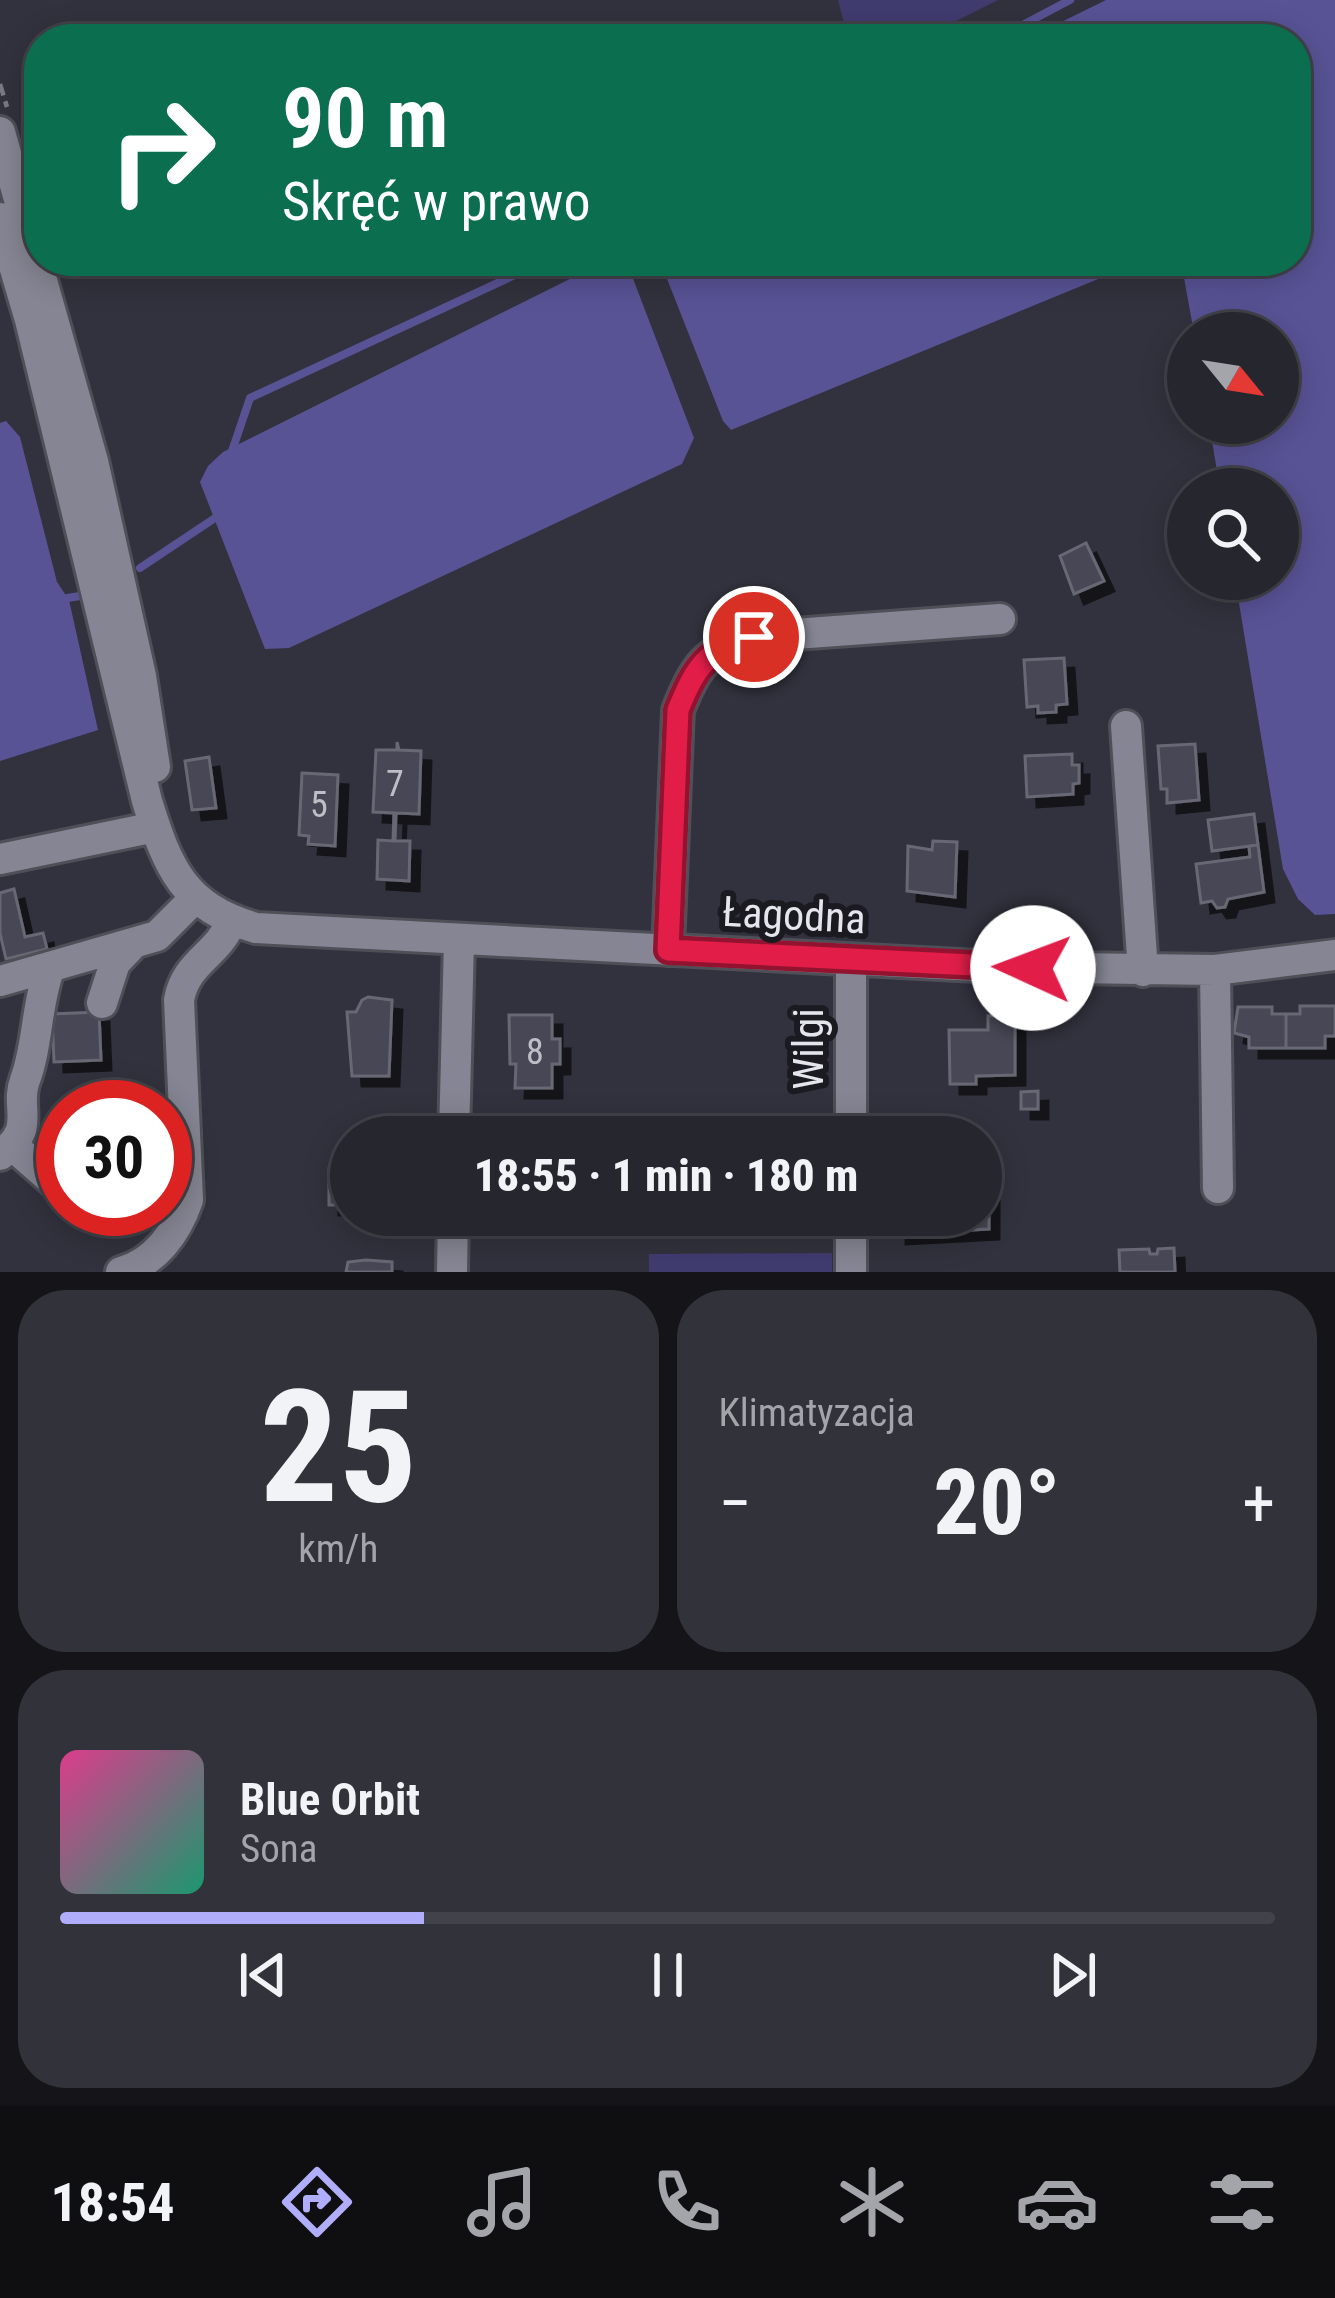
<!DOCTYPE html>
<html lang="pl">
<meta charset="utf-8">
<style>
body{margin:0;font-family:"Roboto Condensed",sans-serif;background:#32323a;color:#f1f3f6;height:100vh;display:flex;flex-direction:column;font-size:45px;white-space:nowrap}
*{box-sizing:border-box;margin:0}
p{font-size:39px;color:#a4a5aa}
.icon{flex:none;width:66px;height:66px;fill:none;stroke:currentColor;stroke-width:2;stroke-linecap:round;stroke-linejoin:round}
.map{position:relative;height:1272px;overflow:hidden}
.details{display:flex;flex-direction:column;gap:18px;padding:18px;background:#151519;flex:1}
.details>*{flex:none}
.guide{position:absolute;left:24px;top:24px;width:1287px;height:252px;border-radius:48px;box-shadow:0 6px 30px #0003,0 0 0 3px #42434a;background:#0b6e4f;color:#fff;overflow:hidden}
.needle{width:78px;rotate:120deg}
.controls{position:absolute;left:1167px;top:312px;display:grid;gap:24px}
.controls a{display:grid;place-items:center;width:132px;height:132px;border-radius:50%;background:#26262e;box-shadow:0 6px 30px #0003,0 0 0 3px #42434a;font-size:60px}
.speed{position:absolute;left:36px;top:1080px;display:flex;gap:24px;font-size:60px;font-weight:700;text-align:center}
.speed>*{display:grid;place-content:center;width:156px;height:156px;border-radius:50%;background:#26262e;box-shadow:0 6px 30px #0003,0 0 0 3px #42434a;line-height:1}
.speed .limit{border:18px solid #d22;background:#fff;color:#111}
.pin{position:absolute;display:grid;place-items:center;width:102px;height:102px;color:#fff;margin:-51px;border:6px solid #fff;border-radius:50%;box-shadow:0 3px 12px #0007}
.me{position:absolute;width:132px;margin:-66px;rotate:272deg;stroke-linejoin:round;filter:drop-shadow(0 0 9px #0008)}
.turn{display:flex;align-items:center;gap:42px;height:252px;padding:0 60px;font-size:54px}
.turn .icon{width:156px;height:156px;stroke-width:2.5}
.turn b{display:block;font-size:84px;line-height:102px}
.big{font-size:90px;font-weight:800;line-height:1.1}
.details .card{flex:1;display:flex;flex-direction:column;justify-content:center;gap:18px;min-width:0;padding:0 42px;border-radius:48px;background:#32323a}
.details .dial{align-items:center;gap:0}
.dial b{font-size:156px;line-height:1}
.song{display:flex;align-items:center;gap:36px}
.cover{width:144px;height:144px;border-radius:18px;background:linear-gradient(135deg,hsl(330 70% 55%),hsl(160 70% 35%))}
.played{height:12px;border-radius:6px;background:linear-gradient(90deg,#b0aefa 30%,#42434a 30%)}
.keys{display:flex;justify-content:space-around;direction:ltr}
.heat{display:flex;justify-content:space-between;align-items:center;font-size:66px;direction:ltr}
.details .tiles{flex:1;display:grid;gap:18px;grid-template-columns:1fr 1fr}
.card:last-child{grid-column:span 2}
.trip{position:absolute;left:330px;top:1116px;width:672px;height:120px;border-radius:60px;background:#26262e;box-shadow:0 6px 30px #0003,0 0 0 3px #42434a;font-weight:800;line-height:120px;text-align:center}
.tabs{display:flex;height:192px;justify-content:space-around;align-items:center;background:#0f0f12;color:#a4a5aa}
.tabs .icon{width:84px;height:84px}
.tabs .on{color:#b0aefa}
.tabs b{font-size:54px;color:#f1f3f6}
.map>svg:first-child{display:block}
.green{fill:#403c70}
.water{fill:#585395}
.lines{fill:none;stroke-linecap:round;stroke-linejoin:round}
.stream{stroke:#585395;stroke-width:8}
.building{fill:#474754;stroke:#676875;stroke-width:3;filter:url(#shadow)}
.minor-casing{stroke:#4f4f58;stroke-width:36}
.path{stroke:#7a7a84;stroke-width:4.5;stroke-dasharray:12 6;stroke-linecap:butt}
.minor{stroke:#858593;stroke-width:30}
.route-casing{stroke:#92132f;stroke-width:30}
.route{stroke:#e11d48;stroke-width:21}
.labels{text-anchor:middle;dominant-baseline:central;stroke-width:12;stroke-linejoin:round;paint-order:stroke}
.number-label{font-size:36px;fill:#bebec7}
.street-label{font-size:42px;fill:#e5e5ed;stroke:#1a1a20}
</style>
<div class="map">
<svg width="1335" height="1272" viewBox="0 0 1335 1272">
<defs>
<filter id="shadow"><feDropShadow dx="10" dy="10" stdDeviation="0" flood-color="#0009"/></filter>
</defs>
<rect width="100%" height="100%" fill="#32323e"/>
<path class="green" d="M 838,0 L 998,0 L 920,39 L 848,39 Z
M 832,1253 L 832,1272 L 649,1272 L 649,1254 Z"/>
<path class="water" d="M 1106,0 L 1335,0 L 1335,914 L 1315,915 L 1298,899 L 1283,869 L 1235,579 L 1278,579 L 1278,489 L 1220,489 L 1209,423 L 1278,423 L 1278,333 L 1194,333 L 1181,261 L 1296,261 L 1296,39 L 1027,39 Z
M 606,261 L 627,263 L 694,438 L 682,464 L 289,648 L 265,649 L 200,482 L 208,466 L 223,452 Z
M 660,261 L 1142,261 L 731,430 L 723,421 Z
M 6,421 L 20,437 L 57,582 L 69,600 L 98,730 L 0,761 L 0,423 Z"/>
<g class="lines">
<path class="stream" d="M 996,39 L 1070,0
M 231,454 L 250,398 L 545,261
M 140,568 L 218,516
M 61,599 L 80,596"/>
</g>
<path class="building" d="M 1086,543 L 1104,581 L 1074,594 L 1060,556 Z
M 1064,658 L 1067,704 L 1056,705 L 1056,712 L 1038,713 L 1038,706 L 1027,707 L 1024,660 Z
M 397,742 L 399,750 L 421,751 L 419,814 L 396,813 L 395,841 L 410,841 L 409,881 L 377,879 L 378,840 L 393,841 L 394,813 L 373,812 L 376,750 L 397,750 Z
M 1195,744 L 1199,800 L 1167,803 L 1167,789 L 1161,789 L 1158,746 Z
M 1072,754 L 1072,765 L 1079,765 L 1079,783 L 1073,784 L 1073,794 L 1027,797 L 1025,756 Z
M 209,757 L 216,808 L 192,810 L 185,761 Z
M 302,773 L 338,775 L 335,846 L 308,844 L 309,836 L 299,835 Z
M 1254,814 L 1258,845 L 1212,851 L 1208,820 Z
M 933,841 L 957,842 L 955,897 L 907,891 L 908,846 L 932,850 Z
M 1258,845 L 1264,892 L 1228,899 L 1225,907 L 1217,908 L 1212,901 L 1201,903 L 1196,864 L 1250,857 L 1249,846 Z
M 14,889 L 25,937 L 43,933 L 47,949 L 6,959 L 0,933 L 0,893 Z
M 368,997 L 392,1000 L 389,1076 L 352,1076 L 347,1012 L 356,1012 L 362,1000 Z
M 1300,1006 L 1335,1006 L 1335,1036 L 1325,1036 L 1325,1048 L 1286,1048 L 1286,1014 L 1300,1014 Z
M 1238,1007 L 1272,1007 L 1272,1014 L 1286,1014 L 1286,1048 L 1249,1048 L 1249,1037 L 1234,1033 Z
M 99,1012 L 101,1060 L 54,1062 L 52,1014 Z
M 509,1015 L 552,1015 L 552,1039 L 560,1039 L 560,1064 L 552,1064 L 552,1088 L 515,1088 L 516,1064 L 510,1064 Z
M 1015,1015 L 1015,1075 L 976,1076 L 976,1084 L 950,1084 L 949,1030 L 988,1030 L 988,1016 Z
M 1038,1091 L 1038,1109 L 1021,1109 L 1021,1092 Z
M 753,1127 L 791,1127 L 791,1137 L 754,1137 Z
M 343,1146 L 351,1146 L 351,1205 L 329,1205 L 329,1169 L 343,1169 Z
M 981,1191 L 989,1191 L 989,1229 L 896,1234 L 896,1215 L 981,1215 Z
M 584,1215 L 613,1215 L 614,1223 L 584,1223 Z
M 1174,1248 L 1175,1272 L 1120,1272 L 1119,1250 L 1149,1249 L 1150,1254 L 1157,1254 L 1158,1249 Z
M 366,1260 L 392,1262 L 392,1272 L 346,1272 L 348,1262 Z"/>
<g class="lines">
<defs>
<path id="minor" d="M 0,132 L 93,461 L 141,676 L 155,767
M 0,218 L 30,320 L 147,801 C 168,868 183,907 256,928 L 997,967 L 1215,970 L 1335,955
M 1126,726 L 1143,971
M 0,859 L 155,827
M 668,950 L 678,710 C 696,666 706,649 754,637 L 1000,619
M 851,961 L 851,1137
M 1215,970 L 1218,1188
M 0,981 L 157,936 L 195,898
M 102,1003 L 115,963 L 134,943
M 454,1137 L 459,940
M 13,1146 L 63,1190
M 0,1155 C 38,1128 14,1109 25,1080 C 38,1045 36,1006 49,970
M 851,1215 L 851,1272
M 121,1272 C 155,1263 177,1232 188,1200 L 179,1000 C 186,961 218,956 232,920
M 452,1272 L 453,1215"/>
</defs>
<use href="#minor" class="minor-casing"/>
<path class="path" d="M 0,84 L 7,107"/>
<use href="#minor" class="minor"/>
</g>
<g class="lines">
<defs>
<path id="route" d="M 754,637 C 706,650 696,666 678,710 L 668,950 L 1033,968"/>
</defs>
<use href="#route" class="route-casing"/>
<use href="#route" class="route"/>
</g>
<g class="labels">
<g class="number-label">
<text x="395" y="784">7</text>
<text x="319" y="805">5</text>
<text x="535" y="1052">8</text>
</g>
<g class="street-label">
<text transform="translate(794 915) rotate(3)">Łagodna</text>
<text transform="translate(808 1049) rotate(-90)">Wilgi</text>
</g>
</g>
</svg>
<div class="controls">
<a><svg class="needle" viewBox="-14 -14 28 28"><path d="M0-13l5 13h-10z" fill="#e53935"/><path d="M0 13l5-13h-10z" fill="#a4a5aa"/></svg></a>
<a><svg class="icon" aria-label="search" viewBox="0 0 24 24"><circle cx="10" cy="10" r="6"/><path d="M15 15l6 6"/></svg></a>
</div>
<div class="speed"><div class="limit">30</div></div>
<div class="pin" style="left:754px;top:637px;background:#d93025"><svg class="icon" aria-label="arrive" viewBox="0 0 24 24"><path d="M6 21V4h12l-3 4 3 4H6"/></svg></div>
<svg class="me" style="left:1033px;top:968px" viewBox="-20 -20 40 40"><circle r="19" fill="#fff"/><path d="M0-13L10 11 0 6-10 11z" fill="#e11d48"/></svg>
<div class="trip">18:55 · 1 min · 180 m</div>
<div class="guide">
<div class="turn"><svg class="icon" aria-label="right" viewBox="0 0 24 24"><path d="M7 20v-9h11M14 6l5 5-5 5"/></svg><div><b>90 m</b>Skręć w prawo</div></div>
</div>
</div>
<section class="details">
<div class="tiles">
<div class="card dial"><b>25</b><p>km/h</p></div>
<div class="card"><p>Klimatyzacja</p>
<div class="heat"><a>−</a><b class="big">20°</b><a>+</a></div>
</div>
<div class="card">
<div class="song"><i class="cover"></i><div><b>Blue Orbit</b><p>Sona</p></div></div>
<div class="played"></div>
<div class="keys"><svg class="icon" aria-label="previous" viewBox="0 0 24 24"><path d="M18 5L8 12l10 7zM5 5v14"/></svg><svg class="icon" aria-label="pause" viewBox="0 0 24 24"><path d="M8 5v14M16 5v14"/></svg><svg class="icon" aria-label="next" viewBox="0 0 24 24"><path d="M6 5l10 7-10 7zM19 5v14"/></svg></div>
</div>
</div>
</section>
<nav class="tabs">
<b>18:54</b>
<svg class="icon on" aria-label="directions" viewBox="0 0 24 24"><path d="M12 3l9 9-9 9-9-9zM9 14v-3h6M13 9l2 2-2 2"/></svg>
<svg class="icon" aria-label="music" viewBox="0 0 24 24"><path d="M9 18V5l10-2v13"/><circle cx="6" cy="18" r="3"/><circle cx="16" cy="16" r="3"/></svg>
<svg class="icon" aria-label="phone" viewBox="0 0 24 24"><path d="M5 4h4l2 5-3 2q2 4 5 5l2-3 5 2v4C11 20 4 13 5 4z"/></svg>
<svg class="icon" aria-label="climate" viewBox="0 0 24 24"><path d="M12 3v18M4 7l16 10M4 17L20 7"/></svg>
<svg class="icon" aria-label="car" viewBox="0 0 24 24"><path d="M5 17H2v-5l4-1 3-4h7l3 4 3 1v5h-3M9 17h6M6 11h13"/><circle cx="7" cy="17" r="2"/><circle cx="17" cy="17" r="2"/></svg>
<svg class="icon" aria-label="filters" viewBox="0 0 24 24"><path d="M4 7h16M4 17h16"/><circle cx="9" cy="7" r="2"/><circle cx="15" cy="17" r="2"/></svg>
</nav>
